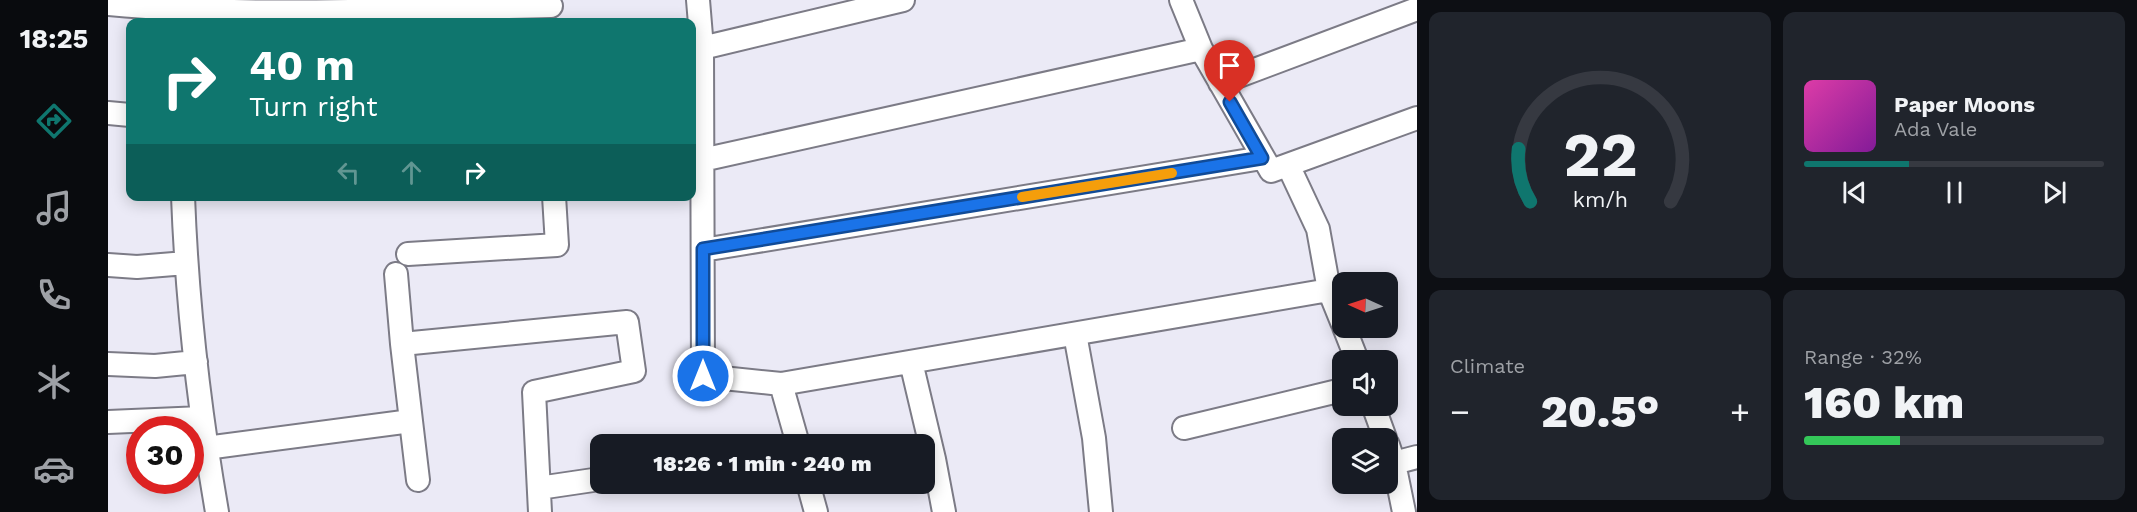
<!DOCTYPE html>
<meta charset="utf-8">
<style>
body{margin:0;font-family:"Work Sans",sans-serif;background:#20242c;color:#f1f3f6;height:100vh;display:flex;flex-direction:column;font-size:22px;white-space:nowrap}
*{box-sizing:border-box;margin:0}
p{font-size:20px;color:#9ea1a6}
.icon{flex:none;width:33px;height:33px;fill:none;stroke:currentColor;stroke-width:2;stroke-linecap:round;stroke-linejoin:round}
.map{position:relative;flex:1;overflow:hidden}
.sheet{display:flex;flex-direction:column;gap:12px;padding:12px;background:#0d0f14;width:720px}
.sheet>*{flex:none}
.top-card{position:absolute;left:18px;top:18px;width:570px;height:183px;border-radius:12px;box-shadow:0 3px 15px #0003;background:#0f766e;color:#fff;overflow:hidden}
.needle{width:39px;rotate:273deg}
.buttons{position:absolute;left:1224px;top:272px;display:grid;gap:12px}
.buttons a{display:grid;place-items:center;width:66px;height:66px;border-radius:12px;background:#171b24;box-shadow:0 3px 15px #0003;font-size:30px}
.speed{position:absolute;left:18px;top:416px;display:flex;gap:12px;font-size:30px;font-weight:700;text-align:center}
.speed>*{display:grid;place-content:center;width:78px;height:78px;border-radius:50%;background:#171b24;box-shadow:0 3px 15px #0003;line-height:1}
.speed .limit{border:9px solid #d22;background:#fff;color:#111}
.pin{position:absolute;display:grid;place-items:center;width:51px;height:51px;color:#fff;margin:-62px -26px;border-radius:50% 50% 50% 0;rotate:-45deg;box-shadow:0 0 6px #0007}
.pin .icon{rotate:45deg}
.me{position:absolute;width:66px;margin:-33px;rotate:0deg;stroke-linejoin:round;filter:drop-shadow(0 0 4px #0008)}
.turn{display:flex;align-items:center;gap:21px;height:126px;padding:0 24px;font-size:27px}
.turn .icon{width:78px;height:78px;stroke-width:2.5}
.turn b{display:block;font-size:42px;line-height:51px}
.lanes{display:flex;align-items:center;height:57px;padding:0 24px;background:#0003;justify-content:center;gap:30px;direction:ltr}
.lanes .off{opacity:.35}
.big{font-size:45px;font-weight:800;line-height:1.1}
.sheet .widget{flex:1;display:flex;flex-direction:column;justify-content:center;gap:9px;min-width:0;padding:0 21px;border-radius:12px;background:#20242c}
.sheet .dial{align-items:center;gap:0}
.dial svg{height:156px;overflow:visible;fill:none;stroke:#363941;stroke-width:7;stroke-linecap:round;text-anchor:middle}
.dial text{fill:#f1f3f6;stroke:none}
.song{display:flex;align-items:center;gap:18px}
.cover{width:72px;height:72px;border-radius:9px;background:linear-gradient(135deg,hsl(320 70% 55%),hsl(290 70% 35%))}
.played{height:6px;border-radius:3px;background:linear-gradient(90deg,#0f766e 35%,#363941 35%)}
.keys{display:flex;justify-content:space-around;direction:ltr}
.heat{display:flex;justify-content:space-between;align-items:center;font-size:33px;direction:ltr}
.charge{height:9px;border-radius:4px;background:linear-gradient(90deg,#34c759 32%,#363941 0)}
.sheet .tiles{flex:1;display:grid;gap:12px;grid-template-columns:repeat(2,1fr)}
.trip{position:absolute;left:482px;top:434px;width:345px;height:60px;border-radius:12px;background:#171b24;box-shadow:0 3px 15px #0003;font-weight:800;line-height:60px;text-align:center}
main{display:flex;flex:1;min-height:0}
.tabs{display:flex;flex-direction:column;width:108px;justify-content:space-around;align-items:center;background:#090b0e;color:#9ea1a6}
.tabs .icon{width:42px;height:42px}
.tabs .selected{color:#0f766e}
.tabs b{font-size:27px;color:#f1f3f6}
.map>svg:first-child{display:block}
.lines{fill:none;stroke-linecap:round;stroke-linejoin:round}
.minor-casing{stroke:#7c7b86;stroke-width:26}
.minor{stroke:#fff;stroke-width:22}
.route-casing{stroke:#114b97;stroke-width:15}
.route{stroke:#1a73e8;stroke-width:10}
.slow{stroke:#f59e0b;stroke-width:10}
</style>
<main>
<nav class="tabs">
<b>18:25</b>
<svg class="icon selected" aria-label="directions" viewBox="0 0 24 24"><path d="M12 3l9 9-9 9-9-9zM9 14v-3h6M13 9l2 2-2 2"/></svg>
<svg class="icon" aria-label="music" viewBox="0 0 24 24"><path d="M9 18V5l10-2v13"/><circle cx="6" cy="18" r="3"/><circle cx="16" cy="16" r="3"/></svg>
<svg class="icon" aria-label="phone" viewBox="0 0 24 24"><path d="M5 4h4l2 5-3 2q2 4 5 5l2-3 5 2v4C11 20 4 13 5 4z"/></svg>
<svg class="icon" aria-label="climate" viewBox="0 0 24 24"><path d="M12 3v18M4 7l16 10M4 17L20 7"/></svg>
<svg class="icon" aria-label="car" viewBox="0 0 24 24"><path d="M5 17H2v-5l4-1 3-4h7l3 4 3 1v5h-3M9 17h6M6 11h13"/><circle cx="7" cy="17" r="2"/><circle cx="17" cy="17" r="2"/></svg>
</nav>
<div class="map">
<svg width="1309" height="512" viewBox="0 0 1309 512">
<rect width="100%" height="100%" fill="#ebeaf6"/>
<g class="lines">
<defs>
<path id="minor" d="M 590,0 L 594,48 L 595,376 L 673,384 L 1221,290
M 1073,0 L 1093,49 L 1163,171 L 1309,118
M 0,4 C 147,18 296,9 443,6
M 594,48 L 795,0
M 1112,83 L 1309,9
M 0,113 L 22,115
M 594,160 L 1093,49
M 1180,165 L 1210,229 L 1221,290 L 1234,322
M 75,196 C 79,302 91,408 109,512
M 595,250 L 1154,158
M 300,254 L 449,245 L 446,196
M 0,265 L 29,267 L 78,263
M 288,274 L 294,344
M 1236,327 L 1249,360
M 967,334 L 986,438 L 993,512
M 803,362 L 826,459 L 836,512
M 0,364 L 47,366 L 88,362
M 673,384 L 690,444
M 1265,405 L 1277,438
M 303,421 L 310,480
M 0,422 L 94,418
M 1076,428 L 1234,390
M 1280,445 L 1286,463 L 1296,512
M 98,448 L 303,421 L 294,344 L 519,322 L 526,371 L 426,392 L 432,512
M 1286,463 L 1309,457
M 700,483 L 708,512
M 431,488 L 492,479"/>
</defs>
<use href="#minor" class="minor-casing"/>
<use href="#minor" class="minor"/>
</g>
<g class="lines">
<defs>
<path id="route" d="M 595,376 L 595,249 L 1154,158 L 1122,102"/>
</defs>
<use href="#route" class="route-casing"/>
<use href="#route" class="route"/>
<path class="slow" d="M 914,197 L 1064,173"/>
</g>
</svg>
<div class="buttons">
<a><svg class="needle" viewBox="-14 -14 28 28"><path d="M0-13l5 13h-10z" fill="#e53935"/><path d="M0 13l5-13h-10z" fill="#9ea1a6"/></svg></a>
<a><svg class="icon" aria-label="sound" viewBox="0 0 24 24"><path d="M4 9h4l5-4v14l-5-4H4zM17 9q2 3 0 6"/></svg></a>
<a><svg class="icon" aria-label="layers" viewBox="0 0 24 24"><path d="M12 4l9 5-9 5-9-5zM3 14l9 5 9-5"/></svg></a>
</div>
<div class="speed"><div class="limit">30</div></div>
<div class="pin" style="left:1122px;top:102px;background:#d93025"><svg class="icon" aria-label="arrive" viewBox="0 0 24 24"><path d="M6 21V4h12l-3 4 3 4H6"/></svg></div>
<svg class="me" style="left:595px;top:376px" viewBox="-20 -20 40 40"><circle r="17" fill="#1a73e8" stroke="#fff" stroke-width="3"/><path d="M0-11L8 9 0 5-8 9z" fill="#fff"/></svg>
<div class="trip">18:26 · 1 min · 240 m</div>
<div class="top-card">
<div class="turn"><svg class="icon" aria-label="right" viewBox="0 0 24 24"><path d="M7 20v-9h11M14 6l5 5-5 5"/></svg><div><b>40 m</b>Turn right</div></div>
<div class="lanes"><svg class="icon off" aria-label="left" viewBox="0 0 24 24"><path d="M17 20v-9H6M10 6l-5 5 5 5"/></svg><svg class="icon off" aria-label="ahead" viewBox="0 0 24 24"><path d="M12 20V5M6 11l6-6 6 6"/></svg><svg class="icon" aria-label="right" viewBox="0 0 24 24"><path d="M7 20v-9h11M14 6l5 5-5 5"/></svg></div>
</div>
</div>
<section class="sheet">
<div class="tiles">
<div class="widget dial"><svg viewBox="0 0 100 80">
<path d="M14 69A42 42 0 1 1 86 69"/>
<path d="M14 69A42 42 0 0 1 8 42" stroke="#0f766e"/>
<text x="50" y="56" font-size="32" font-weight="700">22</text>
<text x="50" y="72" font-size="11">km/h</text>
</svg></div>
<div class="widget">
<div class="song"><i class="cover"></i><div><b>Paper Moons</b><p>Ada Vale</p></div></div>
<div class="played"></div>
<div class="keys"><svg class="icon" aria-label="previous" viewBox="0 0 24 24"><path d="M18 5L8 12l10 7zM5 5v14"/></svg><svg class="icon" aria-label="pause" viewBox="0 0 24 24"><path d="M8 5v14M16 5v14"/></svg><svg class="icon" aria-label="next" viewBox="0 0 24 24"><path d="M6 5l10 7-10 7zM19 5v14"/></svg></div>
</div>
<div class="widget"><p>Climate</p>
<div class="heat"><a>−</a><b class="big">20.5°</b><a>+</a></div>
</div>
<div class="widget"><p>Range · 32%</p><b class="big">160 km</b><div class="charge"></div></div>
</div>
</section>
</main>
